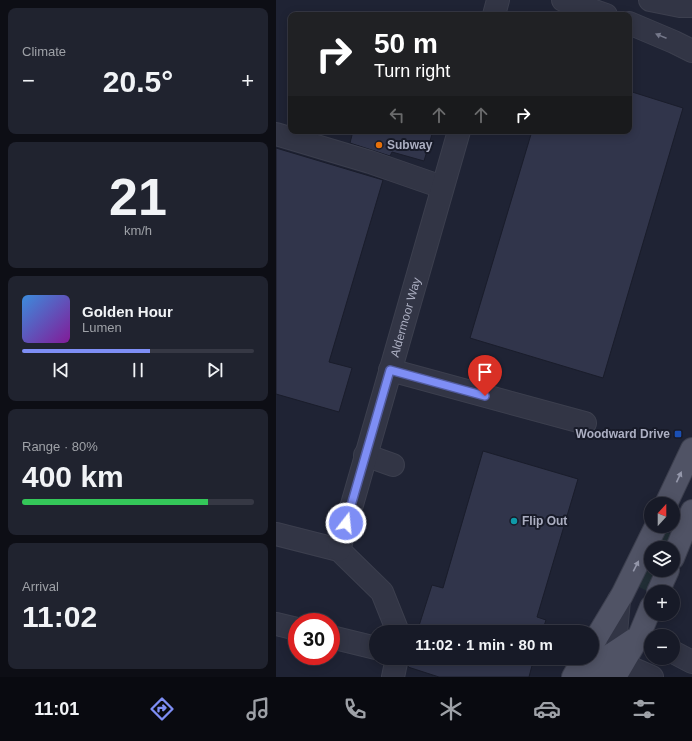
<!DOCTYPE html>
<meta charset="utf-8">
<style>
body{margin:0;font-family:Helvetica,sans-serif;background:#20232f;color:#f1f3f6;height:100vh;display:flex;flex-direction:column;font-size:15px;white-space:nowrap}
*{box-sizing:border-box;margin:0}
p{font-size:13px;color:#9ea1a7}
.icon{flex:none;width:22px;height:22px;fill:none;stroke:currentColor;stroke-width:2;stroke-linecap:round;stroke-linejoin:round}
.map{position:relative;flex:1;overflow:hidden}
.drawer{display:flex;flex-direction:column;gap:8px;padding:8px;background:#0d0e15;width:276px}
.drawer>*{flex:none}
.guide{position:absolute;left:12px;top:12px;width:344px;height:122px;border-radius:8px;box-shadow:0 2px 10px #0003,0 0 0 1px #363844;background:#202124;color:#fff;overflow:hidden}
.needle{width:26px;rotate:21deg}
.tools{position:absolute;left:368px;top:497px;display:grid;gap:8px}
.tools a{display:grid;place-items:center;width:36px;height:36px;border-radius:50%;background:#171a27;box-shadow:0 2px 10px #0003,0 0 0 1px #363844;font-size:20px}
.speed{position:absolute;left:12px;top:613px;display:flex;gap:8px;font-size:20px;font-weight:700;text-align:center}
.speed>*{display:grid;place-content:center;width:52px;height:52px;border-radius:50%;background:#171a27;box-shadow:0 2px 10px #0003,0 0 0 1px #363844;line-height:1}
.speed .limit{border:6px solid #d22;background:#fff;color:#111}
.pin{position:absolute;display:grid;place-items:center;width:34px;height:34px;color:#fff;margin:-41px -17px;border-radius:50% 50% 50% 0;rotate:-45deg;box-shadow:0 0 4px #0007}
.pin .icon{rotate:45deg}
.me{position:absolute;width:44px;margin:-22px;rotate:16deg;stroke-linejoin:round;filter:drop-shadow(0 0 3px #0008)}
.turn{display:flex;align-items:center;gap:14px;height:84px;padding:0 20px;font-size:18px}
.turn .icon{width:52px;height:52px;stroke-width:2.5}
.turn b{display:block;font-size:28px;line-height:34px}
.lanes{display:flex;align-items:center;height:38px;padding:0 20px;background:#0003;justify-content:center;gap:20px;direction:ltr}
.lanes .off{opacity:.35}
.big{font-size:30px;font-weight:700;line-height:1.1}
.drawer .tile{flex:1;display:flex;flex-direction:column;justify-content:center;gap:6px;min-width:0;padding:0 14px;border-radius:8px;background:#20232f}
.drawer .dial{align-items:center;gap:0}
.dial b{font-size:52px;line-height:1}
.song{display:flex;align-items:center;gap:12px}
.cover{width:48px;height:48px;border-radius:6px;background:linear-gradient(135deg,hsl(210 70% 55%),hsl(290 70% 35%))}
.played{height:4px;border-radius:2px;background:linear-gradient(90deg,#7e8ef5 55%,#363844 55%)}
.keys{display:flex;justify-content:space-around;direction:ltr}
.heat{display:flex;justify-content:space-between;align-items:center;font-size:22px;direction:ltr}
.charge{height:6px;border-radius:3px;background:linear-gradient(90deg,#34c759 80%,#363844 0)}
.trip{position:absolute;left:93px;top:625px;width:230px;height:40px;border-radius:20px;background:#171a27;box-shadow:0 2px 10px #0003,0 0 0 1px #363844;font-weight:700;line-height:40px;text-align:center}
.tabs{display:flex;height:64px;justify-content:space-around;align-items:center;background:#090a10;color:#9ea1a7}
.tabs .icon{width:28px;height:28px}
.tabs .selected{color:#7e8ef5}
.tabs b{font-size:18px;color:#f1f3f6}
main{display:flex;flex:1;min-height:0}
.map>svg:first-child{display:block}
.green{fill:#212e35}
.building{fill:#31354b;stroke:#1a1d2b}
.lines{fill:none;stroke-linecap:round;stroke-linejoin:round}
.minor-casing{stroke:#3c3f4e;stroke-width:24}
.major-casing{stroke:#3c3f4e;stroke-width:24}
.minor{stroke:#323545;stroke-width:22}
.major{stroke:#505365;stroke-width:22}
.oneway{fill:#75788a}
.oneway2{fill:#9598ab}
.route-casing{stroke:#525c9f;stroke-width:10}
.route{stroke:#7e8ef5;stroke-width:7}
.food-dot{fill:#e8710a;stroke:#181b29;stroke-width:1.5}
.transit-dot{fill:#1a4fb4;stroke:#181b29;stroke-width:1.5}
.culture-dot{fill:#0f9aa8;stroke:#181b29;stroke-width:1.5}
.labels{text-anchor:middle;dominant-baseline:central;stroke-width:4;stroke-linejoin:round;paint-order:stroke}
.poi-label{font-size:12px;font-weight:bold;fill:#acafc2;stroke:#181b29;text-anchor:start}
.street-label{font-size:12px;fill:#acafc2;stroke:#181b29}
</style>
<main>
<section class="drawer">
<div class="tile"><p>Climate</p>
<div class="heat"><a>−</a><b class="big">20.5°</b><a>+</a></div>
</div>
<div class="tile dial"><b>21</b><p>km/h</p></div>
<div class="tile">
<div class="song"><i class="cover"></i><div><b>Golden Hour</b><p>Lumen</p></div></div>
<div class="played"></div>
<div class="keys"><svg class="icon" aria-label="previous" viewBox="0 0 24 24"><path d="M18 5L8 12l10 7zM5 5v14"/></svg><svg class="icon" aria-label="pause" viewBox="0 0 24 24"><path d="M8 5v14M16 5v14"/></svg><svg class="icon" aria-label="next" viewBox="0 0 24 24"><path d="M6 5l10 7-10 7zM19 5v14"/></svg></div>
</div>
<div class="tile"><p>Range · 80%</p><b class="big">400 km</b><div class="charge"></div></div>
<div class="tile"><p>Arrival</p><b class="big">11:02</b></div>
</section>
<div class="map">
<svg width="416" height="677" viewBox="0 0 416 677">
<rect width="100%" height="100%" fill="#1f2334"/>
<path class="green" d="M 390,532 L 395,534 L 392,548 L 380,548 L 386,535 Z
M 375,560 L 375,570 L 382,570 L 373,592 L 363,587 Z"/>
<path class="building" d="M 353,91 L 407,108 L 327,378 L 194,338 L 256,131 L 353,131 Z
M 77,131 L 157,131 L 148,161 L 116,152 L 114,156 L 74,143 Z
M 0,148 L 107,180 L 53,362 L 76,368 L 63,412 L 0,394 Z
M 207,451 L 302,479 L 261,617 L 270,620 L 266,632 L 141,632 L 156,585 L 167,588 Z
M 134,658 L 258,658 L 253,677 L 163,677 L 132,667 Z"/>
<g class="lines">
<defs>
<g id="minor">
<path d="M 287,0 L 330,15"/>
<path d="M 374,0 L 404,6 L 416,6"/>
<path d="M 218,15 L 222,0"/>
<path d="M 353,23 L 398,42 L 416,51"/>
<path d="M 0,134 L 94,162 L 166,187"/>
<path d="M 114,370 L 309,423"/>
<path d="M 89,455 L 117,465"/>
<path d="M 0,534 L 63,550 L 106,592 L 122,632"/>
<path id="s1" d="M 63,550 L 183,131"/>
<path d="M 343,600 L 340,633 L 346,664 L 376,677"/>
<path d="M 0,624 L 21,629"/>
<path d="M 55,637 L 100,648"/>
<path d="M 397,652 L 416,662"/>
<path d="M 117,677 L 121,658"/>
</g>
<path id="major" d="M 390,504 L 416,449
M 397,558 L 416,511
M 382,592 L 392,570
M 316,645 L 346,595 L 380,526
M 297,677 L 308,658
M 314,677 L 330,658 L 357,640
M 339,677 L 363,636 L 375,607"/>
</defs>
<use href="#minor" class="minor-casing"/>
<use href="#major" class="major-casing"/>
<use href="#minor" class="minor"/>
<use href="#major" class="major"/>
</g>
<defs><path id="oneway-solid" d="M-6-.8H1V-3.2L6.5 0L1 3.2V.8H-6Z"/></defs>
<use class="oneway" href="#oneway-solid" transform="translate(385 36) rotate(-158)"/>
<g class="oneway2">
<use href="#oneway-solid" transform="translate(403 477) rotate(-65)"/>
<use href="#oneway-solid" transform="translate(360 566) rotate(-63)"/>
</g>
<g class="lines">
<defs>
<path id="route" d="M 70,523 L 114,370 L 209,396"/>
</defs>
<use href="#route" class="route-casing"/>
<use href="#route" class="route"/>
</g>
<circle class="food-dot" cx="103" cy="145" r="4"/>
<rect class="transit-dot" x="398" y="430" width="8" height="8" rx="2"/>
<circle class="culture-dot" cx="238" cy="521" r="4"/>
<g class="labels">
<g class="poi-label">
<text x="111" y="145">Subway</text>
<text x="394" y="434" text-anchor="end">Woodward Drive</text>
<text x="246" y="521">Flip Out</text>
</g>
<g class="street-label">
<text stroke="none"><textPath href="#s1" startOffset="242">Aldermoor Way</textPath></text>
</g>
</g>
</svg>
<div class="tools">
<a><svg class="needle" viewBox="-14 -14 28 28"><path d="M0-13l5 13h-10z" fill="#e53935"/><path d="M0 13l5-13h-10z" fill="#9ea1a7"/></svg></a>
<a><svg class="icon" aria-label="layers" viewBox="0 0 24 24"><path d="M12 4l9 5-9 5-9-5zM3 14l9 5 9-5"/></svg></a>
<a>+</a>
<a>−</a>
</div>
<div class="speed"><div class="limit">30</div></div>
<div class="pin" style="left:209px;top:396px;background:#d93025"><svg class="icon" aria-label="arrive" viewBox="0 0 24 24"><path d="M6 21V4h12l-3 4 3 4H6"/></svg></div>
<svg class="me" style="left:70px;top:523px" viewBox="-20 -20 40 40"><circle r="17" fill="#7e8ef5" stroke="#fff" stroke-width="3"/><path d="M0-11L8 9 0 5-8 9z" fill="#fff"/></svg>
<div class="trip">11:02 · 1 min · 80 m</div>
<div class="guide">
<div class="turn"><svg class="icon" aria-label="right" viewBox="0 0 24 24"><path d="M7 20v-9h11M14 6l5 5-5 5"/></svg><div><b>50 m</b>Turn right</div></div>
<div class="lanes"><svg class="icon off" aria-label="left" viewBox="0 0 24 24"><path d="M17 20v-9H6M10 6l-5 5 5 5"/></svg><svg class="icon off" aria-label="ahead" viewBox="0 0 24 24"><path d="M12 20V5M6 11l6-6 6 6"/></svg><svg class="icon off" aria-label="ahead" viewBox="0 0 24 24"><path d="M12 20V5M6 11l6-6 6 6"/></svg><svg class="icon" aria-label="right" viewBox="0 0 24 24"><path d="M7 20v-9h11M14 6l5 5-5 5"/></svg></div>
</div>
</div>
</main>
<nav class="tabs">
<b>11:01</b>
<svg class="icon selected" aria-label="directions" viewBox="0 0 24 24"><path d="M12 3l9 9-9 9-9-9zM9 14v-3h6M13 9l2 2-2 2"/></svg>
<svg class="icon" aria-label="music" viewBox="0 0 24 24"><path d="M9 18V5l10-2v13"/><circle cx="6" cy="18" r="3"/><circle cx="16" cy="16" r="3"/></svg>
<svg class="icon" aria-label="phone" viewBox="0 0 24 24"><path d="M5 4h4l2 5-3 2q2 4 5 5l2-3 5 2v4C11 20 4 13 5 4z"/></svg>
<svg class="icon" aria-label="climate" viewBox="0 0 24 24"><path d="M12 3v18M4 7l16 10M4 17L20 7"/></svg>
<svg class="icon" aria-label="car" viewBox="0 0 24 24"><path d="M5 17H2v-5l4-1 3-4h7l3 4 3 1v5h-3M9 17h6M6 11h13"/><circle cx="7" cy="17" r="2"/><circle cx="17" cy="17" r="2"/></svg>
<svg class="icon" aria-label="filters" viewBox="0 0 24 24"><path d="M4 7h16M4 17h16"/><circle cx="9" cy="7" r="2"/><circle cx="15" cy="17" r="2"/></svg>
</nav>
